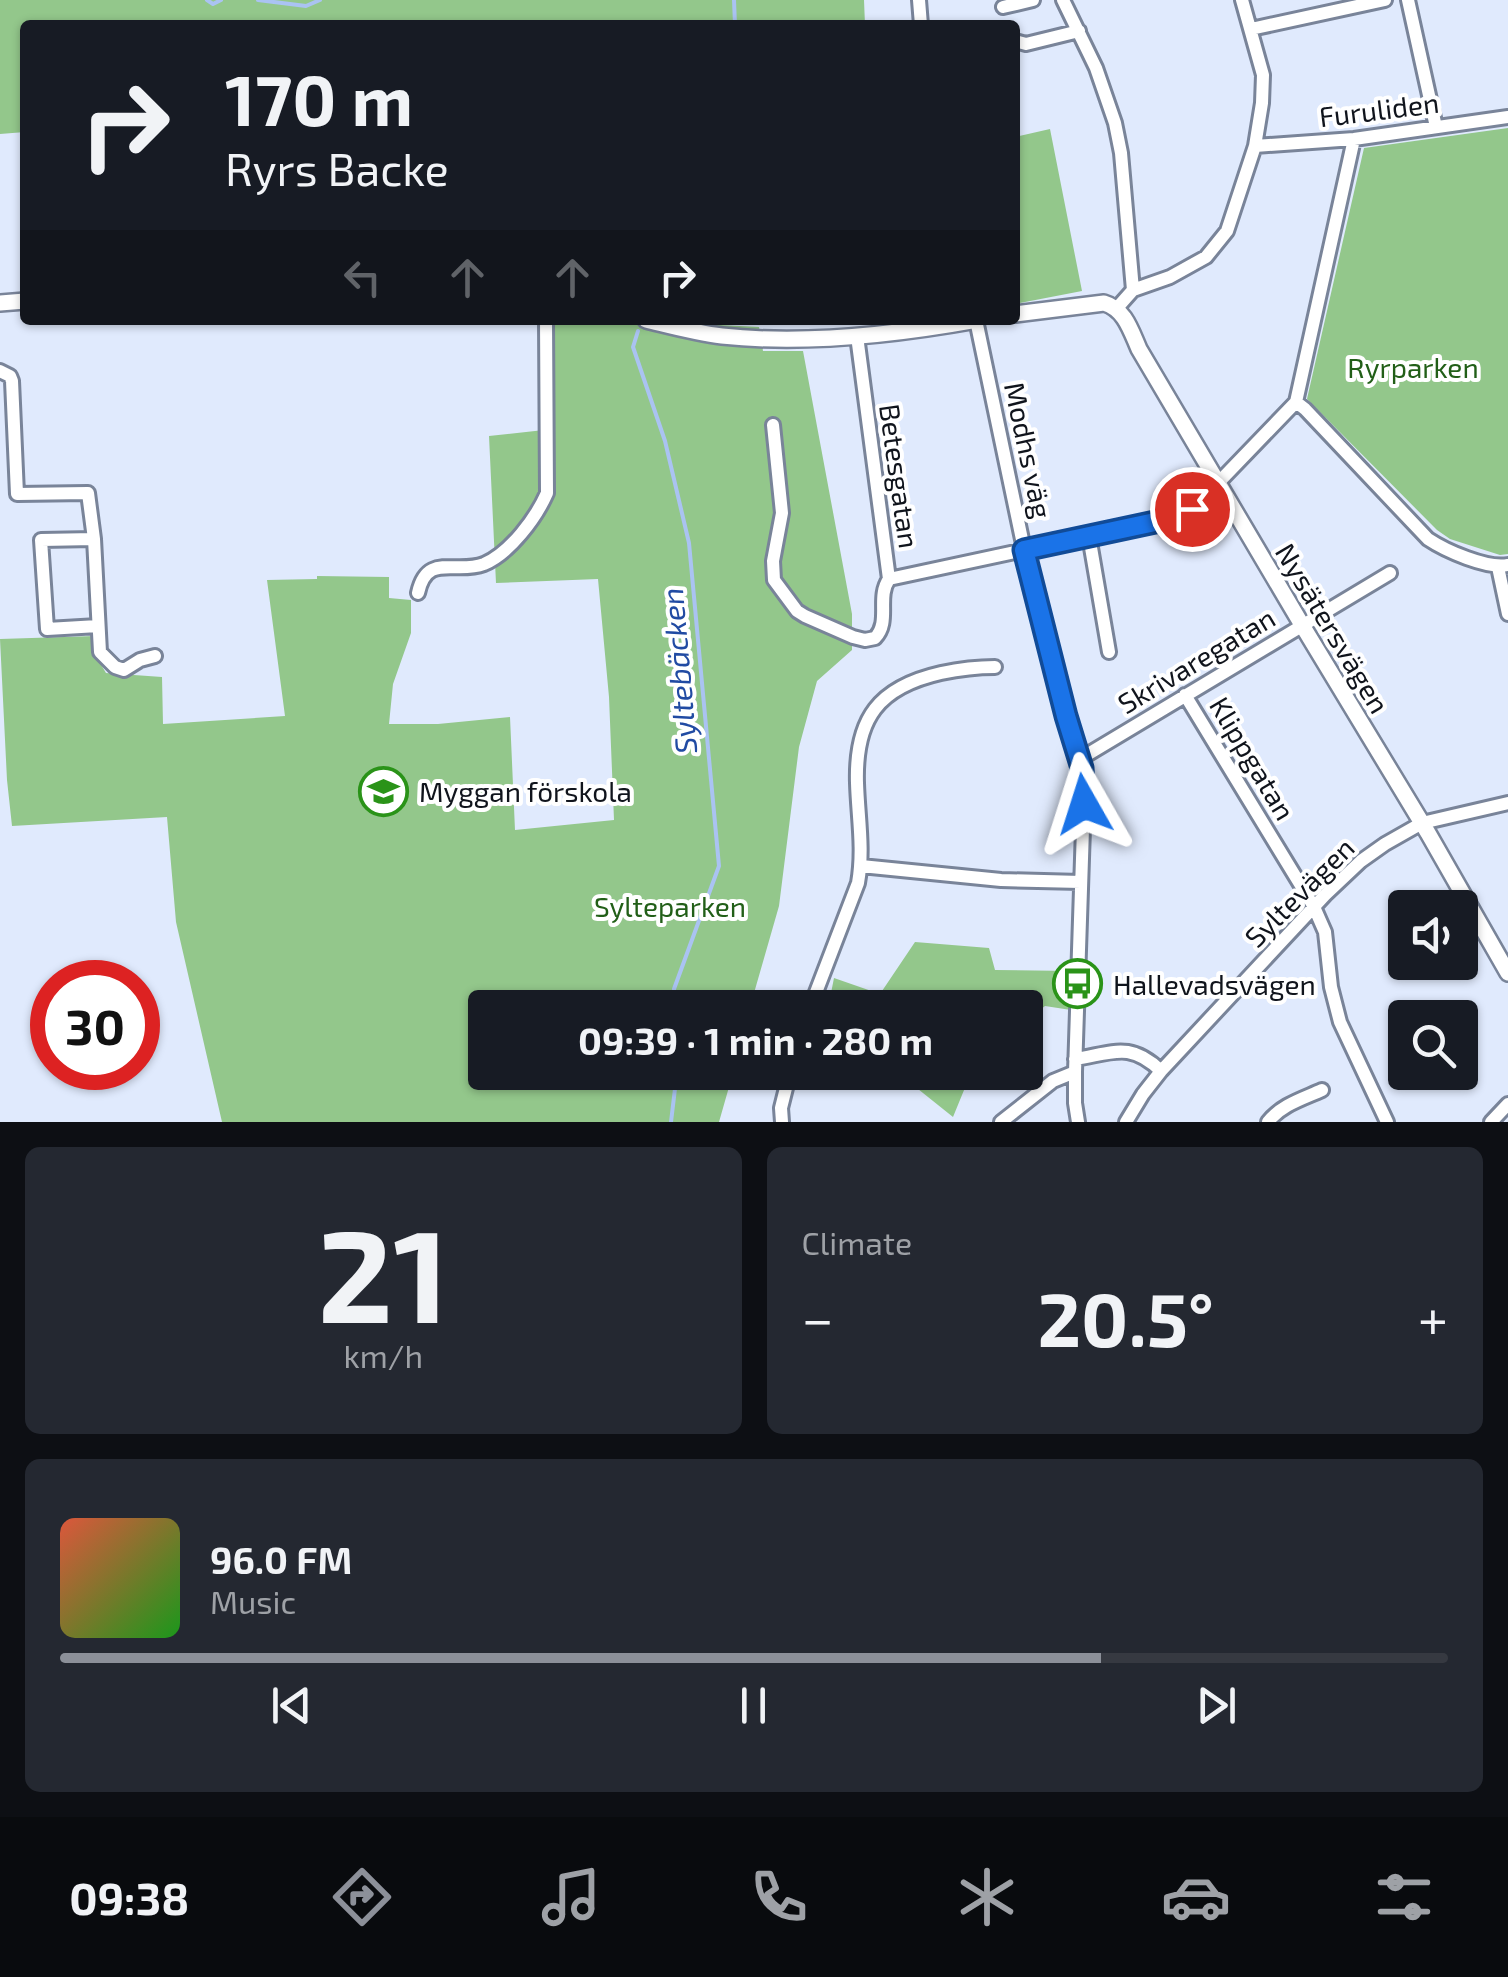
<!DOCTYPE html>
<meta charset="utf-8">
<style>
body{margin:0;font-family:"Exo 2",sans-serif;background:#242831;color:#f1f3f6;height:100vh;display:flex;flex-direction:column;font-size:38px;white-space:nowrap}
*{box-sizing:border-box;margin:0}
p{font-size:32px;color:#9ea1a6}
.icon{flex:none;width:55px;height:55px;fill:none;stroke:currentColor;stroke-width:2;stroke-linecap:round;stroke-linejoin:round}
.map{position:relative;height:1122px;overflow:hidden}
.drawer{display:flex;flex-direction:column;gap:25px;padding:25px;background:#0d0f14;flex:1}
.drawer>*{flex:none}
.guide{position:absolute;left:20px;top:20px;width:1000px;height:305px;border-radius:10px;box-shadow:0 2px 8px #0004;background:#171b24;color:#f1f3f6;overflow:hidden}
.fabs{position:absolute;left:1388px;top:890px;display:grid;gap:20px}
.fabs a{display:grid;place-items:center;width:90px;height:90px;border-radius:10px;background:#171b24;box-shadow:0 2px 8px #0004;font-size:50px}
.speed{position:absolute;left:30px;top:960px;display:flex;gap:20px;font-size:50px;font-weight:700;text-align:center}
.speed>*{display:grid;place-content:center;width:130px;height:130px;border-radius:50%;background:#171b24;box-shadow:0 2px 8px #0004;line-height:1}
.speed .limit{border:15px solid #d22;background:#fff;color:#111}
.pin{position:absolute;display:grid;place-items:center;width:85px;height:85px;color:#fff;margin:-42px;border:5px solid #fff;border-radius:50%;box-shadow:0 2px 10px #0007}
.me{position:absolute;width:110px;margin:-55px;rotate:354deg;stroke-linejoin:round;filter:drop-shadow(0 0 8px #0008)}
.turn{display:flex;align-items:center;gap:35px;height:210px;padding:0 40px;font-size:45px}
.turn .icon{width:130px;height:130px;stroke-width:2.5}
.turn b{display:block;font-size:70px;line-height:85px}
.lanes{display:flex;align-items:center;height:95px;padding:0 40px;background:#0003;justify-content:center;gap:50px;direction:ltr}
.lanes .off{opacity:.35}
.big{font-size:75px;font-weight:700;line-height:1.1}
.drawer .card{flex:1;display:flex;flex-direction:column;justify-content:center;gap:15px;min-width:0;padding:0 35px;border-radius:15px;background:#242831}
.drawer .dial{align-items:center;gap:0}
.dial b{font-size:130px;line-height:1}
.song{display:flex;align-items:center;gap:30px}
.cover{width:120px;height:120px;border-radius:15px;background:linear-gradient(135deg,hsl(10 70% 55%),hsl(120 70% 35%))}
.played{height:10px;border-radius:5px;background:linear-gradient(90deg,#8c9099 75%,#363941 75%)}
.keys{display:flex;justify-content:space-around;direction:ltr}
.heat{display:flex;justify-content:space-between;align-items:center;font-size:55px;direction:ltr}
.drawer .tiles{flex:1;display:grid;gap:25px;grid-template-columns:1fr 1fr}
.card:last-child{grid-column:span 2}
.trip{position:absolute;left:468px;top:990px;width:575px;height:100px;border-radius:10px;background:#171b24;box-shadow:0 2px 8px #0004;font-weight:700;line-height:100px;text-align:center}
.menu{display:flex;height:160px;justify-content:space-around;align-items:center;background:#090b0e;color:#9ea1a6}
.menu .icon{width:70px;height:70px}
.menu .current{color:#8c9099}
.menu b{font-size:45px;color:#f1f3f6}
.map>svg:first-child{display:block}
.green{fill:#93c78b}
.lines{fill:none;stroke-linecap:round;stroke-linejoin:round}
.stream{stroke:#aac3f2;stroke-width:4}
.minor-casing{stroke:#798499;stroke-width:18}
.tertiary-casing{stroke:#798499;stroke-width:20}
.minor{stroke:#fff;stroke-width:12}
.tertiary{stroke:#fff;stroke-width:15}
.route-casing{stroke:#114b97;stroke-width:25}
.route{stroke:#1a73e8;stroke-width:18}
.labels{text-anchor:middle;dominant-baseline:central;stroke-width:8;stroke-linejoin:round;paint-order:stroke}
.street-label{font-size:28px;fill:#10141c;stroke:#fff}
.park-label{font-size:28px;fill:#225f18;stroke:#fff}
.poi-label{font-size:28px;fill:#10141c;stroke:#fff;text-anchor:start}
.water-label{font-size:30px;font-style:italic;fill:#214ba3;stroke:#fff}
</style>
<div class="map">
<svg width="1508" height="1122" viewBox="0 0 1508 1122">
<rect width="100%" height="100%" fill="#e0eafd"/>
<path class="green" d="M 0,0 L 864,0 L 865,25 L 25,25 L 25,132 L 0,134 Z
M 1508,128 L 1508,554 L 1500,555 L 1450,539 L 1437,530 L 1307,399 L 1364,148 Z
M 1050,129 L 1082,291 L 1015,304 L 1015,137 Z
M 542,320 L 700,320 L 700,324 L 759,327 L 763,351 L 803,351 L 852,614 L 852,650 L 817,681 L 799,747 L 779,906 L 750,1007 L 485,1008 L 485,1072 L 733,1073 L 719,1122 L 222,1122 L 176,922 L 167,817 L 12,826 L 7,780 L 0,639 L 95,636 L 97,658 L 106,673 L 162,677 L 163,724 L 285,716 L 267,580 L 317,579 L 317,576 L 389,577 L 389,598 L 411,600 L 411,633 L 393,684 L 389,724 L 438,724 L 510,717 L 515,830 L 614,820 L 609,697 L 598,579 L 496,583 L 489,436 L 544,430 Z
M 915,942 L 989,948 L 995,970 L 1072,971 L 1071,1010 L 1045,1006 L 1025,1022 L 1025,1008 L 828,1008 L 834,978 L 880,994 Z
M 898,1073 L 971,1073 L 953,1117 Z"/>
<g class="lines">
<path class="stream" d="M 207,0 L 213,4 L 221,0
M 258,0 L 306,6 L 320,0
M 734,0 L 735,25
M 638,331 L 633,347 L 665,441 L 689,543 L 719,866 L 674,989 L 676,1008
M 671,1122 L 677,1072"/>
<defs>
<path id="minor" d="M 919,0 L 921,25
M 1063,0 L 1096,68 L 1115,123 L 1121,153 L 1133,290
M 1408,0 L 1436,127
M 1003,7 L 1033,0
M 1251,29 L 1385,0
M 1015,41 L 1026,44 L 1079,31
M 1255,146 L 1354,139 L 1508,117
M 1117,308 L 1133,290 L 1170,277 L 1206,257 L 1227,231 L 1255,146 L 1262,103 L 1263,75 L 1242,0
M 976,320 L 1024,549 L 1066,715 L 1082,768 L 1083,828 L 1075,1072 L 1075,1103 L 1078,1122
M 0,371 L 10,376 L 12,381 L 17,494 L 88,493 L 94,539 L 100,652 L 115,667 L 124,670 L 140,660 L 155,656
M 1296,402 L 1305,409 L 1428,539 C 1446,551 1487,569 1508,565
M 773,425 L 782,513 L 773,561 L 774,580 L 797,611 L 805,616 L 853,637 L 865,640 L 875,638 C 891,621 876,598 889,579 L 857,336
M 1218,483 L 1296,402 L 1354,139
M 1089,536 L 1109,652
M 94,539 L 41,540 L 47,629 L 98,626
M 1498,567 L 1508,614
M 889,579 L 1169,519 L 1191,509 L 1221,489
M 418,593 C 427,552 455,575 484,564 C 510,553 536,518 547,493 L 546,320
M 1185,695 L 1314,907 L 1325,932 L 1331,987 L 1340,1022 L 1387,1122
M 1080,759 L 1390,573
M 861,866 L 1001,880 L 1081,882
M 810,1008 L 858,883 C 864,849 858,817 857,783 C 855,718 879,687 941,673 C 960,669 976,667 995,667
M 1075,1059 C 1113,1053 1130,1041 1161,1071
M 782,1122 L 781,1108 L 790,1072
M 1001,1122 L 1053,1081 L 1075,1072
M 1126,1122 L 1143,1094 L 1161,1071 L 1325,895 L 1361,861 L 1385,844 L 1422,823 L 1508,803
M 1268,1122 C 1281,1105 1302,1099 1322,1090
M 1491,1122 L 1508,1104"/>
<path id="tertiary" d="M 0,303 L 25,301
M 1015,314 L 1104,303 C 1125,309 1131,331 1139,349 L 1302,625 L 1428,833 L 1508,973
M 646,320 C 671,326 696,333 722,336 C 806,345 894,335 977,320"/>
</defs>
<use href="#minor" class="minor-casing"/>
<use href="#tertiary" class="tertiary-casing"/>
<use href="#minor" class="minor"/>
<use href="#tertiary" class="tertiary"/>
</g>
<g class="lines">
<defs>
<path id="route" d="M 1084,804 L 1082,768 L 1066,716 L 1024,550 L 1169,519 L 1192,509"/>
</defs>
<use href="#route" class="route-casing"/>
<use href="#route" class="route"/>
</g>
<defs>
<symbol id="school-ring" viewBox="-11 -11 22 22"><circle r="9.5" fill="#fff" stroke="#2a9318" stroke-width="1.5"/><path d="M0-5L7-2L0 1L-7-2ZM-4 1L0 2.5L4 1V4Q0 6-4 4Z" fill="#2a9318"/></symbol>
<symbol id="bus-ring" viewBox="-11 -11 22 22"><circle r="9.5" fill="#fff" stroke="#2a9318" stroke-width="1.5"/><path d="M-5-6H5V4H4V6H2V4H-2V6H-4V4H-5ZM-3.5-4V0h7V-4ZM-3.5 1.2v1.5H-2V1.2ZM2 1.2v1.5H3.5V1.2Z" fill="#2a9318"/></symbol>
</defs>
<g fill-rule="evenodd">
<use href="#school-ring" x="356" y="764" width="55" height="55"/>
<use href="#bus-ring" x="1050" y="956" width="55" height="55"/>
</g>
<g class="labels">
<g class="street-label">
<text transform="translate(1379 109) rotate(-7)">Furuliden</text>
<text transform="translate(1029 450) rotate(78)">Modhs väg</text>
<text transform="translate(900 476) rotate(82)">Betesgatan</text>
<text transform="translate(1333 628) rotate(59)">Nysätersvägen</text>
<text transform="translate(1196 660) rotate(-31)">Skrivaregatan</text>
<text transform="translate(1253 758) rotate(59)">Klippgatan</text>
<text transform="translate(1299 892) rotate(-45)">Syltevägen</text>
</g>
<g class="park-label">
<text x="1413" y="367">Ryrparken</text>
<text x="670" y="906">Sylteparken</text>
</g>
<g class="poi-label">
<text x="419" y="791">Myggan förskola</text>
<text x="1113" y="984">Hallevadsvägen</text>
</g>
<g class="water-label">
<text transform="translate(678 671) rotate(-95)">Syltebäcken</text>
</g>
</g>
</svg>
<div class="fabs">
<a><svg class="icon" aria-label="sound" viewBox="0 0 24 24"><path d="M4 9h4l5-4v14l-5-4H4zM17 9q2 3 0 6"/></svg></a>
<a><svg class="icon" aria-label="search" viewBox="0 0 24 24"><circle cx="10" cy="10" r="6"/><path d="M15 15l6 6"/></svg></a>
</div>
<div class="speed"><div class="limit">30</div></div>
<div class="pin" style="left:1192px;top:509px;background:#d93025"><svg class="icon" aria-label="arrive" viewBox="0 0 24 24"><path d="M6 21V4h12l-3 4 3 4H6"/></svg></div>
<svg class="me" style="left:1084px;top:804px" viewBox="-20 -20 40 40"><path d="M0-17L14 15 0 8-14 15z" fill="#1a73e8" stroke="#fff" stroke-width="4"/></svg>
<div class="trip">09:39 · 1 min · 280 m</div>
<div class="guide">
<div class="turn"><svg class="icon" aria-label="right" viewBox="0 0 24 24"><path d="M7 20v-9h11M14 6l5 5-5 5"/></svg><div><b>170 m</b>Ryrs Backe</div></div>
<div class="lanes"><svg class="icon off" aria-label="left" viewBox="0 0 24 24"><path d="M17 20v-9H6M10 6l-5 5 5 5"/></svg><svg class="icon off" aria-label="ahead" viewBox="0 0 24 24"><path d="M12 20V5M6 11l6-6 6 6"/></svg><svg class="icon off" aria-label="ahead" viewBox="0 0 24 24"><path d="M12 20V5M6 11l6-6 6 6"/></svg><svg class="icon" aria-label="right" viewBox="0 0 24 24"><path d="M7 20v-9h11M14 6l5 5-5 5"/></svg></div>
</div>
</div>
<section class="drawer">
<div class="tiles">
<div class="card dial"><b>21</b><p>km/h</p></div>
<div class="card"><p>Climate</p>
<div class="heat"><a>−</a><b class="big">20.5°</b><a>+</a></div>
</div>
<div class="card">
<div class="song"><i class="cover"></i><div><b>96.0 FM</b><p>Music</p></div></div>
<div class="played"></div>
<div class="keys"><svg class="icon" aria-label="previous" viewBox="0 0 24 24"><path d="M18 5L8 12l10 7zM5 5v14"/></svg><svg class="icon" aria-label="pause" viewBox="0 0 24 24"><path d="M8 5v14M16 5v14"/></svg><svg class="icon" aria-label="next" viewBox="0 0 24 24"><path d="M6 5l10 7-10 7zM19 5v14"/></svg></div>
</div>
</div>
</section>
<nav class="menu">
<b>09:38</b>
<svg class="icon current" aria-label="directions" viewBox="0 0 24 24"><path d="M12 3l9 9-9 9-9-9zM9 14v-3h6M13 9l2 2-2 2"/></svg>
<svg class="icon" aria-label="music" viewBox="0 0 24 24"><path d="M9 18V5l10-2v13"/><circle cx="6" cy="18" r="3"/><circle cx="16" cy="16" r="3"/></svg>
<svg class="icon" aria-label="phone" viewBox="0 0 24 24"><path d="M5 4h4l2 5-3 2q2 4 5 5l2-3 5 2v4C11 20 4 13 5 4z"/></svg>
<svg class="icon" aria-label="climate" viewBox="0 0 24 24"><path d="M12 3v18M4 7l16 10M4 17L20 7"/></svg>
<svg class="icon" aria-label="car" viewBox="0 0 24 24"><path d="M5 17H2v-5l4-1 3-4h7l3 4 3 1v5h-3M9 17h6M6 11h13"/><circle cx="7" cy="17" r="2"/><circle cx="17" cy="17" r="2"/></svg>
<svg class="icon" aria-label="filters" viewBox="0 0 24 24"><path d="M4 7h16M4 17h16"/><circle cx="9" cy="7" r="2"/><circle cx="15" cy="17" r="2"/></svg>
</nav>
